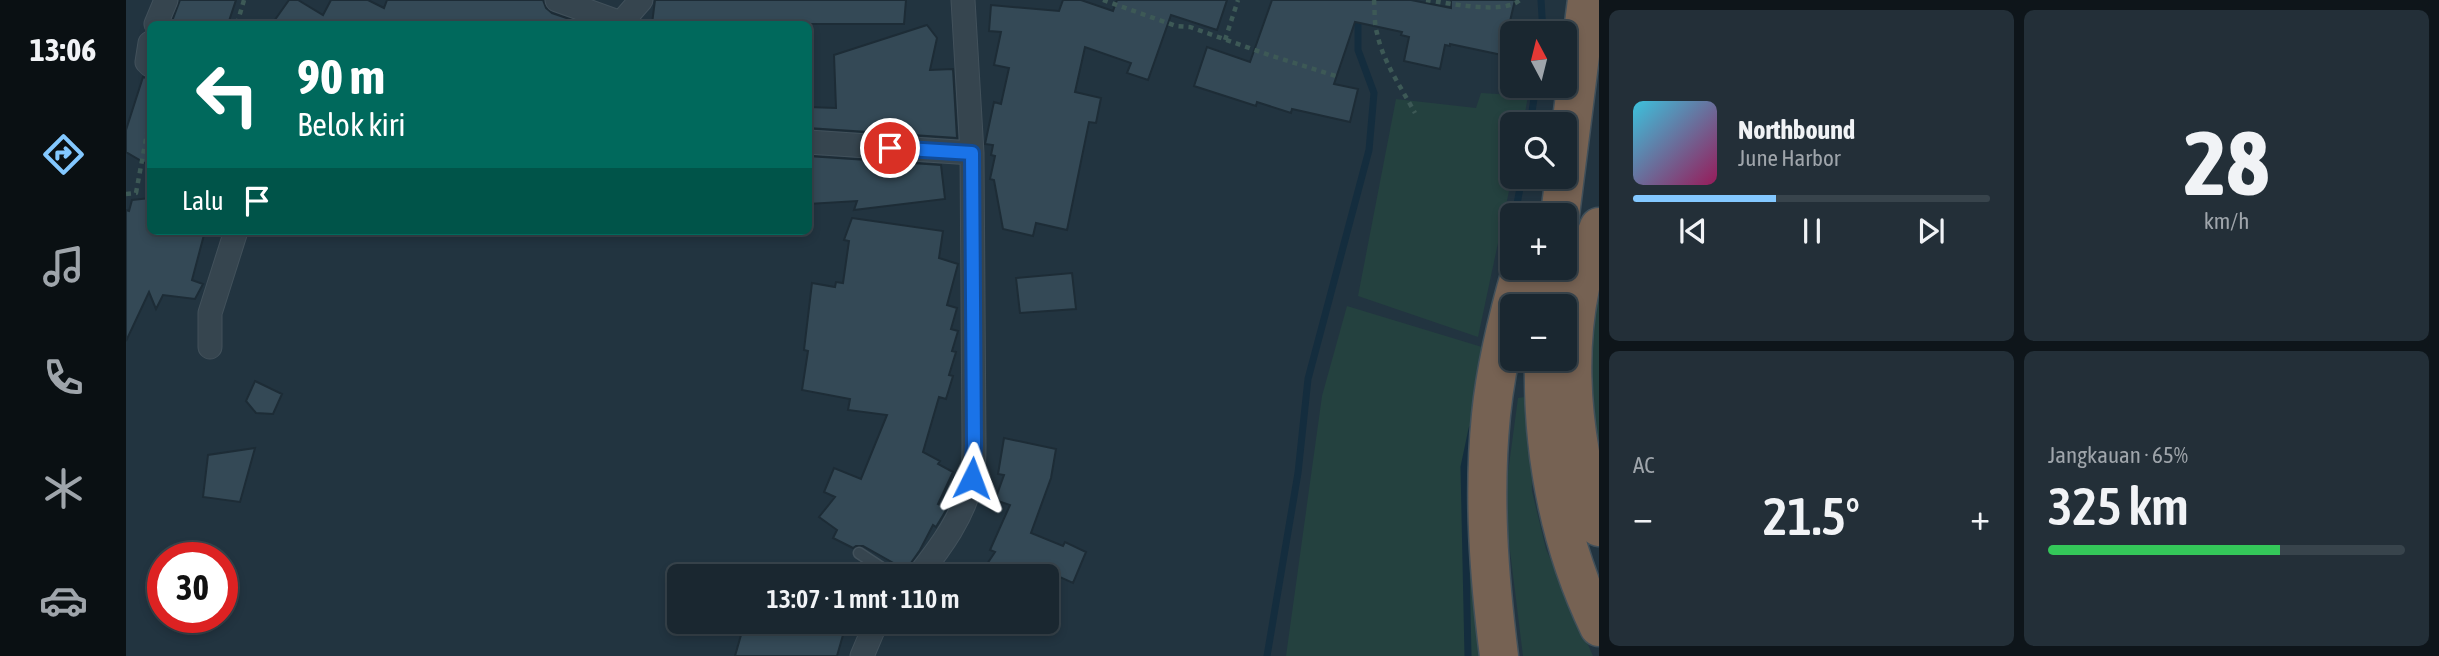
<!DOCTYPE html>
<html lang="id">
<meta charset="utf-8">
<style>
body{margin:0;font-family:"Asap Condensed",sans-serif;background:#232f38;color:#f1f3f6;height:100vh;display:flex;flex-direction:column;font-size:26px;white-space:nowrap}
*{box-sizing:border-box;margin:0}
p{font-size:23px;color:#9fa5ab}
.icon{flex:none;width:38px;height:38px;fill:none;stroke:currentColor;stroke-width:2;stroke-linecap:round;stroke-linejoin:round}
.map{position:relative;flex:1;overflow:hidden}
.drawer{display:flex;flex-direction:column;gap:10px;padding:10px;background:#0e151a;width:840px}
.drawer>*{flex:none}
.top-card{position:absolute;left:21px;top:21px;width:665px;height:214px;border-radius:10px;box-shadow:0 4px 10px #0003,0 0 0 2px #38444c;background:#00695c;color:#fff;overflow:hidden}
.needle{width:46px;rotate:353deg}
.tools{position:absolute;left:1374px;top:21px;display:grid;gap:14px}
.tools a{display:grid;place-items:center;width:77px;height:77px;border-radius:10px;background:#1a2730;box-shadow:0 4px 10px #0003,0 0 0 2px #38444c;font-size:35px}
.speed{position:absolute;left:21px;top:542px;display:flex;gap:14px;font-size:35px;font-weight:700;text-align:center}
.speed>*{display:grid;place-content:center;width:91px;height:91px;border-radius:50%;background:#1a2730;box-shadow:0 4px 10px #0003,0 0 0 2px #38444c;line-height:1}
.speed .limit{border:10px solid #d22;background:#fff;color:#111}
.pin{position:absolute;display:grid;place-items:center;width:60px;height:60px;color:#fff;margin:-30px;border:4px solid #fff;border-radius:50%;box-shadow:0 2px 7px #0007}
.me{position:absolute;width:77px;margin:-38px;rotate:3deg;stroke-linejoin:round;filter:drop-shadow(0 0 5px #0008)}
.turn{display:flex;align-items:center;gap:24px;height:147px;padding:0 35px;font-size:32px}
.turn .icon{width:91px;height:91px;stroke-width:2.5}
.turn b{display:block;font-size:49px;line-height:60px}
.then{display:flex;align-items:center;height:66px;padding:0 35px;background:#0003;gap:14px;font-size:26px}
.big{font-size:52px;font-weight:600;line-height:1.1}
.drawer .tile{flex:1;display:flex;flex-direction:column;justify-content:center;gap:10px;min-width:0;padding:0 24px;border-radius:10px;background:#232f38}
.drawer .dial{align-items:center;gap:0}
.dial b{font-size:91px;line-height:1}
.song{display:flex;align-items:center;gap:21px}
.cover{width:84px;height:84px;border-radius:10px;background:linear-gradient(135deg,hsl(190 70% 55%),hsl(330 70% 35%))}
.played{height:7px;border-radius:4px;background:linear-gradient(90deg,#83c8ff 40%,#38444c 40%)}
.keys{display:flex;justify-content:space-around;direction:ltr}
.heat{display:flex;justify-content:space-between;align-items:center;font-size:38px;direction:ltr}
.charge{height:10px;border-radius:5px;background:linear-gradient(90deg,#34c759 65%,#38444c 0)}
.drawer .tiles{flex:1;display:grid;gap:10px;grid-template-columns:repeat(2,1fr)}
.trip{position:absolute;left:541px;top:564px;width:392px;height:70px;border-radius:10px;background:#1a2730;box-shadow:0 4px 10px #0003,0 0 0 2px #38444c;font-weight:600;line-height:70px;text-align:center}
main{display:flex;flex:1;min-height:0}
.tab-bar{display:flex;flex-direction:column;width:126px;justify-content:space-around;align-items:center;background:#0a1013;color:#9fa5ab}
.tab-bar .icon{width:49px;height:49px}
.tab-bar .active{color:#83c8ff}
.tab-bar b{font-size:32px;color:#f1f3f6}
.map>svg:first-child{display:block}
.green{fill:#24413f}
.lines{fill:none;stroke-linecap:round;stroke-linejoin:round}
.stream{stroke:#142d3e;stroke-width:7}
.building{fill:#344956;stroke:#1d2c36;stroke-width:2}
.service-casing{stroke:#42515b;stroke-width:13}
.minor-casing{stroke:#42515b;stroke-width:25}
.motorway-casing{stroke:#41505a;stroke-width:41}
.path{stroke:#3d5956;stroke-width:4.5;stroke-dasharray:5 5;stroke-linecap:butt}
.service{stroke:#36454f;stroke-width:10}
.minor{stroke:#36454f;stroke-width:23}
.motorway{stroke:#766253;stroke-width:38}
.route-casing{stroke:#114b97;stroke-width:18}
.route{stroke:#1a73e8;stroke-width:12}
</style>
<main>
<nav class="tab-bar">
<b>13:06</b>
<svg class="icon active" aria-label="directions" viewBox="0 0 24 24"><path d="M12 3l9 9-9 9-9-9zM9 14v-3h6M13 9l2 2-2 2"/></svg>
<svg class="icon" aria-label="music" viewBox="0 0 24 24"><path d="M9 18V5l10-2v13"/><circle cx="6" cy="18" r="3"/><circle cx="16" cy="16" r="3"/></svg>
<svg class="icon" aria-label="phone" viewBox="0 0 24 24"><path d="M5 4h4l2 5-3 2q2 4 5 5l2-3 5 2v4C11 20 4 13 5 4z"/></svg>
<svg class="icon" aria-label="climate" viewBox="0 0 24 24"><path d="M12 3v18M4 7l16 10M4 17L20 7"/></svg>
<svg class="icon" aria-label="car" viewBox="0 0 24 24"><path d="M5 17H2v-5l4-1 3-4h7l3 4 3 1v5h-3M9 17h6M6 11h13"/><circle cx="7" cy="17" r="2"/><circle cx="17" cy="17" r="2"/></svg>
</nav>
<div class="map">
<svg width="1473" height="656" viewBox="0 0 1473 656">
<rect width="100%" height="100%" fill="#223440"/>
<path class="green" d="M 1355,93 L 1402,96 L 1397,124 L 1386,124 L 1386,177 L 1352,337 L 1232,296 L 1270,99 L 1350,108 Z
M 1473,277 L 1473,462 L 1461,350 Z
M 1221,306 L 1356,347 L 1342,456 L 1342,545 L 1353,656 L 1160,656 L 1196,396 Z
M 1405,396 L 1406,491 L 1420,549 L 1467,656 L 1397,656 L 1378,502 L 1392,398 Z"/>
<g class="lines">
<path class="stream" d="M 1415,0 L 1417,33
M 1404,124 L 1410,86
M 1389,215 L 1396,177
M 1379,266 L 1386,229
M 1141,656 L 1172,473 L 1182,379 L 1243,150 L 1248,93 L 1232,50 L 1232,0
M 1342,656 L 1338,467 L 1346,429"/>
</g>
<path class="building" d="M 54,0 L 110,0 L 102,24 L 45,24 Z
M 163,0 L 172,0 L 197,15 L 205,0 L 242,0 L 258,8 L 261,0 L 417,0 L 420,8 L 426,13 L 458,24 L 146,24 Z
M 529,0 L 780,0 L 778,24 L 526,24 Z
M 937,0 L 955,0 L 987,11 L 991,0 L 1101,0 L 1091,30 L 1045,15 L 1022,80 L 1001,73 L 1005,63 L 959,47 L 949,92 L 975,98 L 970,123 L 963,122 L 941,230 L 910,223 L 907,236 L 877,229 L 868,180 L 864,179 L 869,156 L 865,155 L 867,145 L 859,144 L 868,102 L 875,104 L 883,68 L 868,65 L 875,32 L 863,31 L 865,5 L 933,11 Z
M 1146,0 L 1285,0 L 1325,8 L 1325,0 L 1389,0 L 1376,55 L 1324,44 L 1324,46 L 1319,45 L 1314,69 L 1278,61 L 1283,37 L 1275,35 L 1276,32 L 1229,22 L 1208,84 L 1232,89 L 1224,122 L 1166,109 L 1165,113 L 1131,102 L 1130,106 L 1068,86 L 1081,47 L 1124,62 Z
M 801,25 L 811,38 L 804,70 L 827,69 L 831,138 L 682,128 L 682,107 L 710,108 L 708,55 Z
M 17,77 L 24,79 L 24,166 L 0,152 L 0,130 Z
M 682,156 L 815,165 L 819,199 L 728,210 L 731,201 L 682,204 Z
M 24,198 L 24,231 L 79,231 L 66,280 L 77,284 L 69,299 L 37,295 L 30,309 L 23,292 L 0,341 L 0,210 L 3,211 L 6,200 Z
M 726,218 L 817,231 L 813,258 L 832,264 L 821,305 L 831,308 L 825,329 L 832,331 L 826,351 L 830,352 L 823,375 L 827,376 L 820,399 L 813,397 L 797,452 L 814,461 L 812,464 L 827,472 L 812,504 L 821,508 L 819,512 L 810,527 L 807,525 L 794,550 L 780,570 L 737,546 L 730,546 L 727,548 L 707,538 L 711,530 L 693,517 L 709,497 L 698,492 L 708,468 L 735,479 L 761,415 L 722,410 L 724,399 L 676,390 L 682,351 L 678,350 L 686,283 L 709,287 L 710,282 L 717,283 L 723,241 L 718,240 Z
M 946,273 L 950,309 L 894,313 L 890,278 Z
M 129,381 L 156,394 L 147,414 L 130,413 L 120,401 Z
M 878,438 L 930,449 L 925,478 L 905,533 L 937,546 L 939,542 L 960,552 L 947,583 L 925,573 L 924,576 L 853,576 L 869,552 L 864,550 L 884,505 L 869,500 L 878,475 L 872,474 Z
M 129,448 L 114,502 L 77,497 L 82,455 Z
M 619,621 L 721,621 L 711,656 L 609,656 Z"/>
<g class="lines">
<defs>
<path id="service" d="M 733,553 L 768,576"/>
<path id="minor" d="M 431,0 L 495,23
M 30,24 L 40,0
M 494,24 L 515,0
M 24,43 L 21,62 L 24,65
M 682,142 L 846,153
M 84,347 L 84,313 L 110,231
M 792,576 C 815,547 838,516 846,479 C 848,468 848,456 848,445 L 846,153 L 837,0
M 736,656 L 747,630 L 754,621"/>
<path id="motorway" d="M 1434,215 L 1461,0
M 1473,227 C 1433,320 1442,433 1473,527
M 1423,306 L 1427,268
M 1418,359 C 1416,451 1433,543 1473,627
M 1373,656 C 1363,576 1357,496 1365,415 C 1370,365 1382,316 1396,268"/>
</defs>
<use href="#service" class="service-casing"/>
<use href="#minor" class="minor-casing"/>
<use href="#motorway" class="motorway-casing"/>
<path class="path" d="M 977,0 L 1050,26 L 1064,27 L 1143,55 L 1210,76
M 1248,0 C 1249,11 1248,23 1251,33 C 1257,62 1275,87 1289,113
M 1300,0 C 1323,3 1377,15 1394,0
M 111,24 L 118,0
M 1099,40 L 1112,0
M 0,194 L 10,193 L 24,117"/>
<use href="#service" class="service"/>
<use href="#minor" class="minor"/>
<use href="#motorway" class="motorway"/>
</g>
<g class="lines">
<defs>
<path id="route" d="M 764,148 L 846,153 L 848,445 L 846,478"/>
</defs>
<use href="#route" class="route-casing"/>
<use href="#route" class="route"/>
</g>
</svg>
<div class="tools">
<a><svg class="needle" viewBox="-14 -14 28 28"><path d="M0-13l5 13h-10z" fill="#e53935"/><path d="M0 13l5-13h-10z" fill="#9fa5ab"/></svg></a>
<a><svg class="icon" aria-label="search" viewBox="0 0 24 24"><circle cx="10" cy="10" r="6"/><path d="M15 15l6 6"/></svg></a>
<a>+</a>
<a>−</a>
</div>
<div class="speed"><div class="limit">30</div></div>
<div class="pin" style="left:764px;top:148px;background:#d93025"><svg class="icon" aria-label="arrive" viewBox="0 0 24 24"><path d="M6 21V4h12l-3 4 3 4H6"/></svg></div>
<svg class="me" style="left:846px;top:478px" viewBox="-20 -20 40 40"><path d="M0-17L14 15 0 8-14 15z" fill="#1a73e8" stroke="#fff" stroke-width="4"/></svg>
<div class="trip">13:07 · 1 mnt · 110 m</div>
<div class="top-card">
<div class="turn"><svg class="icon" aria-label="left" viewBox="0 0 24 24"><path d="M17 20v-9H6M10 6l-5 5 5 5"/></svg><div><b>90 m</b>Belok kiri</div></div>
<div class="then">Lalu<svg class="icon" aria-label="arrive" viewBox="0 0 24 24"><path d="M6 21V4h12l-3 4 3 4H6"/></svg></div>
</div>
</div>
<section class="drawer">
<div class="tiles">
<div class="tile">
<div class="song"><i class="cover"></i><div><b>Northbound</b><p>June Harbor</p></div></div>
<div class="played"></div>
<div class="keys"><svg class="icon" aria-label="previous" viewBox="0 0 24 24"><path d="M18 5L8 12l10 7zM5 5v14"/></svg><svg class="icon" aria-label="pause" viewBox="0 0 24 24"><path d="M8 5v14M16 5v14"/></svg><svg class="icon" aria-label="next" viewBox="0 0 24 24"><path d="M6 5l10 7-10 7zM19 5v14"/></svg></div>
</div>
<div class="tile dial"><b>28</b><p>km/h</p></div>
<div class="tile"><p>AC</p>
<div class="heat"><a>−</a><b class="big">21.5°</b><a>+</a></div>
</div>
<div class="tile"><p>Jangkauan · 65%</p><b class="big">325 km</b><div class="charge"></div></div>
</div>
</section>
</main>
